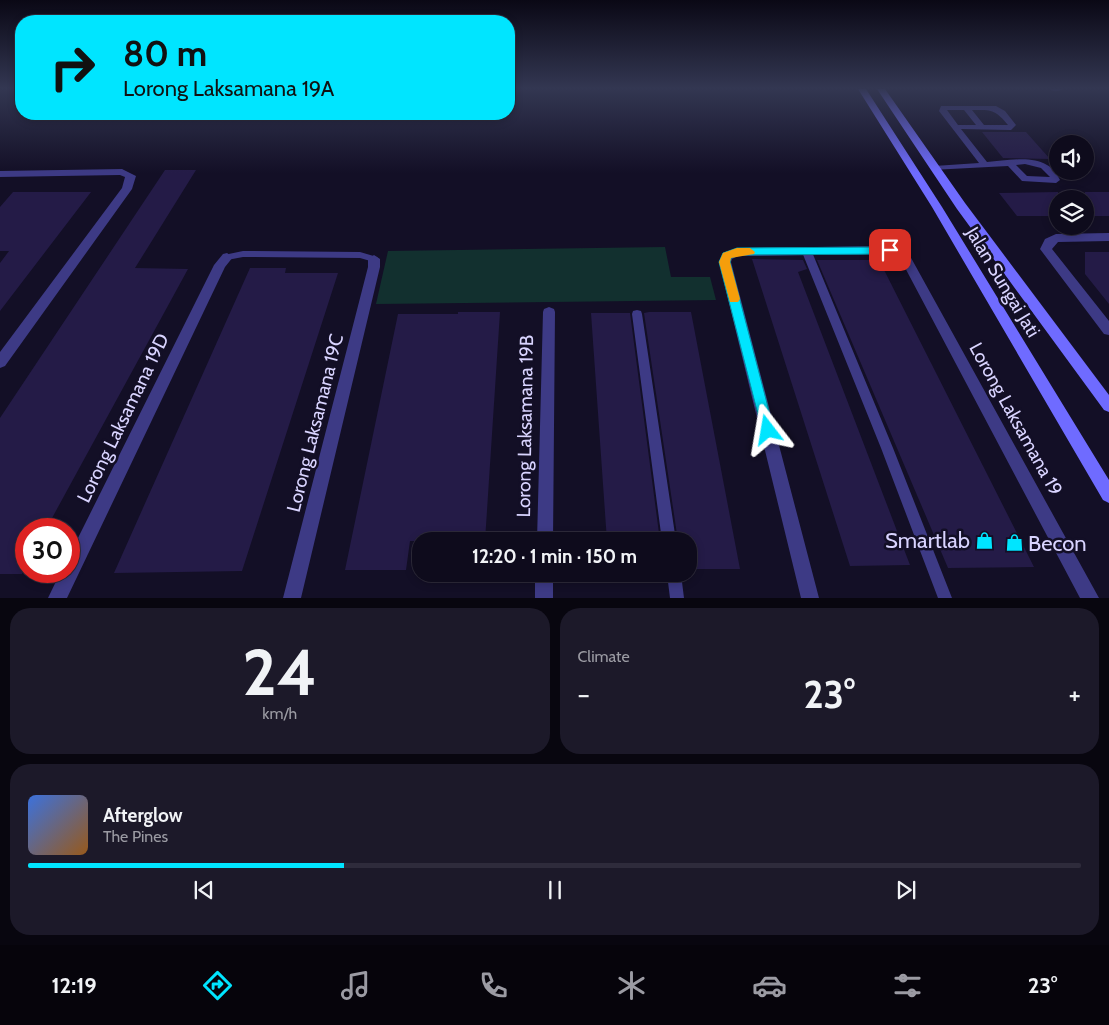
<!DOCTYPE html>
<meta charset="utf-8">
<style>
body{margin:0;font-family:Cabin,sans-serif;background:#1c1929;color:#f1f3f6;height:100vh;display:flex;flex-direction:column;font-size:19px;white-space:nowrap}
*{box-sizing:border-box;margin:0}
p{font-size:16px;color:#9b9ba3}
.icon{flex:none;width:28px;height:28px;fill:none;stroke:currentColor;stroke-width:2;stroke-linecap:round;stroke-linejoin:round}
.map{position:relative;height:598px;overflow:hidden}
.panel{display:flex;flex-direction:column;gap:10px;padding:10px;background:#08060f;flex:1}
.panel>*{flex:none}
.guide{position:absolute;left:15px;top:15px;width:500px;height:105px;border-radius:20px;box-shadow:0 2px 8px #0003,0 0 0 1px #2e2b3b;background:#00e5ff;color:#111;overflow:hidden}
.tools{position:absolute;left:1049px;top:135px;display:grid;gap:10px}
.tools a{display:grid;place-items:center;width:45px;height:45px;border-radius:50%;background:#0e0b1c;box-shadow:0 2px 8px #0003,0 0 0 1px #2e2b3b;font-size:25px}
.speed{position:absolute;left:15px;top:518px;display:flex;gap:10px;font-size:25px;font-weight:700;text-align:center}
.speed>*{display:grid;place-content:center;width:65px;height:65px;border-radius:50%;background:#0e0b1c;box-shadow:0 2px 8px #0003,0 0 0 1px #2e2b3b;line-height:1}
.speed .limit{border:8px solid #d22;background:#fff;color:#111}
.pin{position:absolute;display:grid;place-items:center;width:42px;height:42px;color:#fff;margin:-21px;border-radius:10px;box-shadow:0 2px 8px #0006}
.me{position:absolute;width:55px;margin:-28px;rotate:346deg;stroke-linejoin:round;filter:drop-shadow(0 0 4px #0008)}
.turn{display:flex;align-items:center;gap:18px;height:105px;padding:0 25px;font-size:22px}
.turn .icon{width:65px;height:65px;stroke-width:2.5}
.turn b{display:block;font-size:35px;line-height:42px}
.big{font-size:38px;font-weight:700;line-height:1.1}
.panel .card{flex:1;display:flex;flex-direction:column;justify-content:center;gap:8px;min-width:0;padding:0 18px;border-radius:20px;background:#1c1929}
.panel .dial{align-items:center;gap:0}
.dial b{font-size:65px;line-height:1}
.song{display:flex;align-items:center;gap:15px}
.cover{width:60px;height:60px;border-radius:8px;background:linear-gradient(135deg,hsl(220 70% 55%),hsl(30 70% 35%))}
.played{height:5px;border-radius:2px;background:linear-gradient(90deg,#00e5ff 30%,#2e2b3b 30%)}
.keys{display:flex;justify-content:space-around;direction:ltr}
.heat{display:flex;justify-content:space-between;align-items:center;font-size:28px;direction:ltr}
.panel .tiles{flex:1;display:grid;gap:10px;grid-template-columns:1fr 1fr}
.card:last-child{grid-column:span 2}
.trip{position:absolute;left:412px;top:532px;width:285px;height:50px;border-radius:20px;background:#0e0b1c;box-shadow:0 2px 8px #0003,0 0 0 1px #2e2b3b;font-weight:700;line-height:50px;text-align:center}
.dock{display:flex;height:80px;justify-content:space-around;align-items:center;background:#06040b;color:#9b9ba3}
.dock .icon{width:35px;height:35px}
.dock .on{color:#00e5ff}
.dock b{font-size:22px;color:#f1f3f6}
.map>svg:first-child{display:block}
.green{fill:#12302f}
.building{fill:#241b47}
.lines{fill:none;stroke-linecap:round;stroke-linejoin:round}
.lane{fill:#3d3a85;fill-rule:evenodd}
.street{fill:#3d3a85;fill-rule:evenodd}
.secondary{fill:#6f6bff;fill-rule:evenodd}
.route{fill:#00e5ff;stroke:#0095a6}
.slow{fill:#f59e0b}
.labels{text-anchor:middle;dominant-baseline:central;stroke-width:5;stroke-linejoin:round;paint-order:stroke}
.street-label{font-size:19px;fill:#d9d4ff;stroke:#130f26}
.near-poi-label{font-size:22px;fill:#d9d4ff;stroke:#130f26;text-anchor:end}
</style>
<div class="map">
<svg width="1109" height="598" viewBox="0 0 1109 598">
<rect width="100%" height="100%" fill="#130f26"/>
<path class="green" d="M 665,247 L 671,277 L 710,277 L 716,300 L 376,304 L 388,251 Z"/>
<path class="building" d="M 982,132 L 1026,132 L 1050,159 L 1003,158 Z
M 165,170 L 196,170 L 135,268 L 188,269 L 46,529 L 26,529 L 26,566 L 22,574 L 0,574 L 0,418 Z
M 13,192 L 91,192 L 0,311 L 0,263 L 9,251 L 0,251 L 0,207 Z
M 1058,192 L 1058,216 L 1017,216 L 999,193 Z
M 1085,192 L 1109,192 L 1109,216 L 1085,216 Z
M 1085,252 L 1109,252 L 1109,304 L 1085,274 Z
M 752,259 L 803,260 L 807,269 L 798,272 L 910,565 L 850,566 Z
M 817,260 L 879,260 L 1034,567 L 948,568 Z
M 250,268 L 286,268 L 285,273 L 338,273 L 242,571 L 114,573 Z
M 458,312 L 500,312 L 485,541 L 410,541 L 406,570 L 345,570 L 398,314 L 458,314 Z
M 649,312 L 691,312 L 740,569 L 689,569 L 689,541 L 678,541 L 644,313 Z
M 591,313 L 630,313 L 660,541 L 607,541 Z"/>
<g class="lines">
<path class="lane" d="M 1050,89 L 1062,89 C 1060,92 1052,92 1050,89 Z
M 941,106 L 996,106 L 1005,111 L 1016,125 L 1011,130 L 961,129 L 987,162 C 1005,161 1031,155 1047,165 C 1053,168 1057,174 1060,180 L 1056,183 L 1022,181 L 1008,166 L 931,170 L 931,166 L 934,166 L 979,163 L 939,111 ZM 947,110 L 964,110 L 976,125 L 958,125 ZM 972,110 C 991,110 995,109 1008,125 L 984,125 ZM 1025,164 L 1041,168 L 1050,177 L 1027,176 L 1016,165 Z
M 807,249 L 812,252 L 893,448 L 952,598 L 938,598 L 881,448 L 802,252 Z
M 243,251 L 360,252 L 377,257 L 379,259 L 374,262 L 360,258 L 243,257 L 227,260 L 222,257 L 224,255 Z
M 637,310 L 641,311 L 642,314 L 676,541 L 662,541 L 632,314 L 633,311 Z
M 667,574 L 681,574 L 684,598 L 670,598 Z"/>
<path class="street" d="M 122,169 L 136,176 L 132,189 L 5,366 L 0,368 L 0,352 L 122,188 L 125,177 L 120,175 L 0,177 L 0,171 Z
M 1109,233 L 1109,241 L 1058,242 L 1052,249 L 1109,321 L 1109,335 L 1104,334 L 1040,249 L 1045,239 L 1056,234 Z
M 890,246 L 910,256 L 1099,598 L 1080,598 L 902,262 L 888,254 L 738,256 L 732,259 L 731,262 L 819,598 L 801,598 L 719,262 L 723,253 L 737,248 Z
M 227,253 L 233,257 L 225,267 L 67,598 L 48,598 L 61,571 L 69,571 L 69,556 L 214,265 L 223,254 Z
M 374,255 L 380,259 L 380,267 L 301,598 L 283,598 L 368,267 L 368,259 Z
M 549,307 L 554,309 L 555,312 L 553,541 L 537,541 L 543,312 L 544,309 Z
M 535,574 L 553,574 L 553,598 L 535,598 Z"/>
<path class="secondary" d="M 858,89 L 866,89 L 942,207 L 1109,480 L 1109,503 L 1103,500 L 932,207 Z
M 877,89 L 885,89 L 965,203 L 1109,395 L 1109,412 L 1104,410 L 957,209 Z"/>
</g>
<linearGradient id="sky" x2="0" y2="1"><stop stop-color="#0a0815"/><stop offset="0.51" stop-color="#333752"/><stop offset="1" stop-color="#333752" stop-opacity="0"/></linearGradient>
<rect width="1109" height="173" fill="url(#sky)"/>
<path class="route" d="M 890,247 L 895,250 L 890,254 L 739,255 L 731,258 L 730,262 L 774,430 L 772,434 L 768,436 L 763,434 L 719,262 L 723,253 L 737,248 Z"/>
<path class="slow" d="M 750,248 L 755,252 L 754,254 L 731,258 L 730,262 L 740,299 L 738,302 L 730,302 L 719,262 L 723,253 L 737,248 Z"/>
<defs>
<symbol id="shop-bare" viewBox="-9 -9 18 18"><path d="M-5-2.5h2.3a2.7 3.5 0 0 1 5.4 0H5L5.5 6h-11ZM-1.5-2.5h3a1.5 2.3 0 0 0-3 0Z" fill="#00e5ff" stroke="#130f26" stroke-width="2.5" paint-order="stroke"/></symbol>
</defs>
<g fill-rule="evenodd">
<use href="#shop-bare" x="972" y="528" width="25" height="25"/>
<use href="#shop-bare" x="1002" y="530" width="25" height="25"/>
</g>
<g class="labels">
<g class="street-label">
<text transform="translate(1003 282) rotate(59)">Jalan Sungai Jati</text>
<text transform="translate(123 418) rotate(-64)">Lorong Laksamana 19D</text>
<text transform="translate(1016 419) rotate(61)">Lorong Laksamana 19</text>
<text transform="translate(315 423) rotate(-76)">Lorong Laksamana 19C</text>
<text transform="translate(525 426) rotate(-89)">Lorong Laksamana 19B</text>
</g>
<g class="near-poi-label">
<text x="970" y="540">Smartlab</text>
<text x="1028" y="543" text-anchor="start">Becon</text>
</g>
</g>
</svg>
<div class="tools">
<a><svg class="icon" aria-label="sound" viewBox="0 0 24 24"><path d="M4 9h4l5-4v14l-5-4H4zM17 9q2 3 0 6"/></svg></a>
<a><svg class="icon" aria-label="layers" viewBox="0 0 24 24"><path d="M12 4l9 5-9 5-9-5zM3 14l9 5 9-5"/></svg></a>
</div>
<div class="speed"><div class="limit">30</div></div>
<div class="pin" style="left:890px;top:250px;background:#d93025"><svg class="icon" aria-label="arrive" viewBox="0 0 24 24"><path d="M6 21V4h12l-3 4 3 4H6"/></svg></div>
<svg class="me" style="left:768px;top:430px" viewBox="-20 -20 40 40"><path d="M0-17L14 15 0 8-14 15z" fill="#00e5ff" stroke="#fff" stroke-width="4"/></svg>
<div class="trip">12:20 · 1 min · 150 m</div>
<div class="guide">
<div class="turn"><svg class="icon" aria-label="right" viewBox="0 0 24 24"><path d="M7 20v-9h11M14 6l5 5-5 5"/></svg><div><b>80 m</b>Lorong Laksamana 19A</div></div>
</div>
</div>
<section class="panel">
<div class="tiles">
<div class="card dial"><b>24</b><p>km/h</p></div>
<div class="card"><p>Climate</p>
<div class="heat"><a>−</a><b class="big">23°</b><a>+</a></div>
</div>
<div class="card">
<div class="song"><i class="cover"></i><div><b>Afterglow</b><p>The Pines</p></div></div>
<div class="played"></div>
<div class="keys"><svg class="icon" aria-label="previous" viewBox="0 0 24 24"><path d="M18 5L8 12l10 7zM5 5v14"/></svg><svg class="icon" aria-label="pause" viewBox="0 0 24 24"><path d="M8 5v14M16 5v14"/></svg><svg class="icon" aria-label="next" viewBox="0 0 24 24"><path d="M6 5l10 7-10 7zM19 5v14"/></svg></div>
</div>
</div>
</section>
<nav class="dock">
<b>12:19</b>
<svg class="icon on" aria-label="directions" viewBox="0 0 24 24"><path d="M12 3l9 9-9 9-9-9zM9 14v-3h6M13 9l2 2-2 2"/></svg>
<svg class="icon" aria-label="music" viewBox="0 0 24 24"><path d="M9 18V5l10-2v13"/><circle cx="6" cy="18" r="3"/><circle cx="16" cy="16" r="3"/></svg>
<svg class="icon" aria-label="phone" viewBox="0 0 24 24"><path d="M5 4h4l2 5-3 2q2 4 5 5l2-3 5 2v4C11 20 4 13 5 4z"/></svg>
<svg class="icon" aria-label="climate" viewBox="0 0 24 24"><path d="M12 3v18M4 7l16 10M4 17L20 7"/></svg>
<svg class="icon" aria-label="car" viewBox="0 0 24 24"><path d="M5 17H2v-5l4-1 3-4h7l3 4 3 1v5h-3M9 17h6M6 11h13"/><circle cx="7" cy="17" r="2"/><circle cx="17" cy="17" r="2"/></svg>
<svg class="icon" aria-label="filters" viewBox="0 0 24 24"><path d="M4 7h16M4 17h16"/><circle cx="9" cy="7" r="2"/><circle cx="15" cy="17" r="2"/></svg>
<b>23°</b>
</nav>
